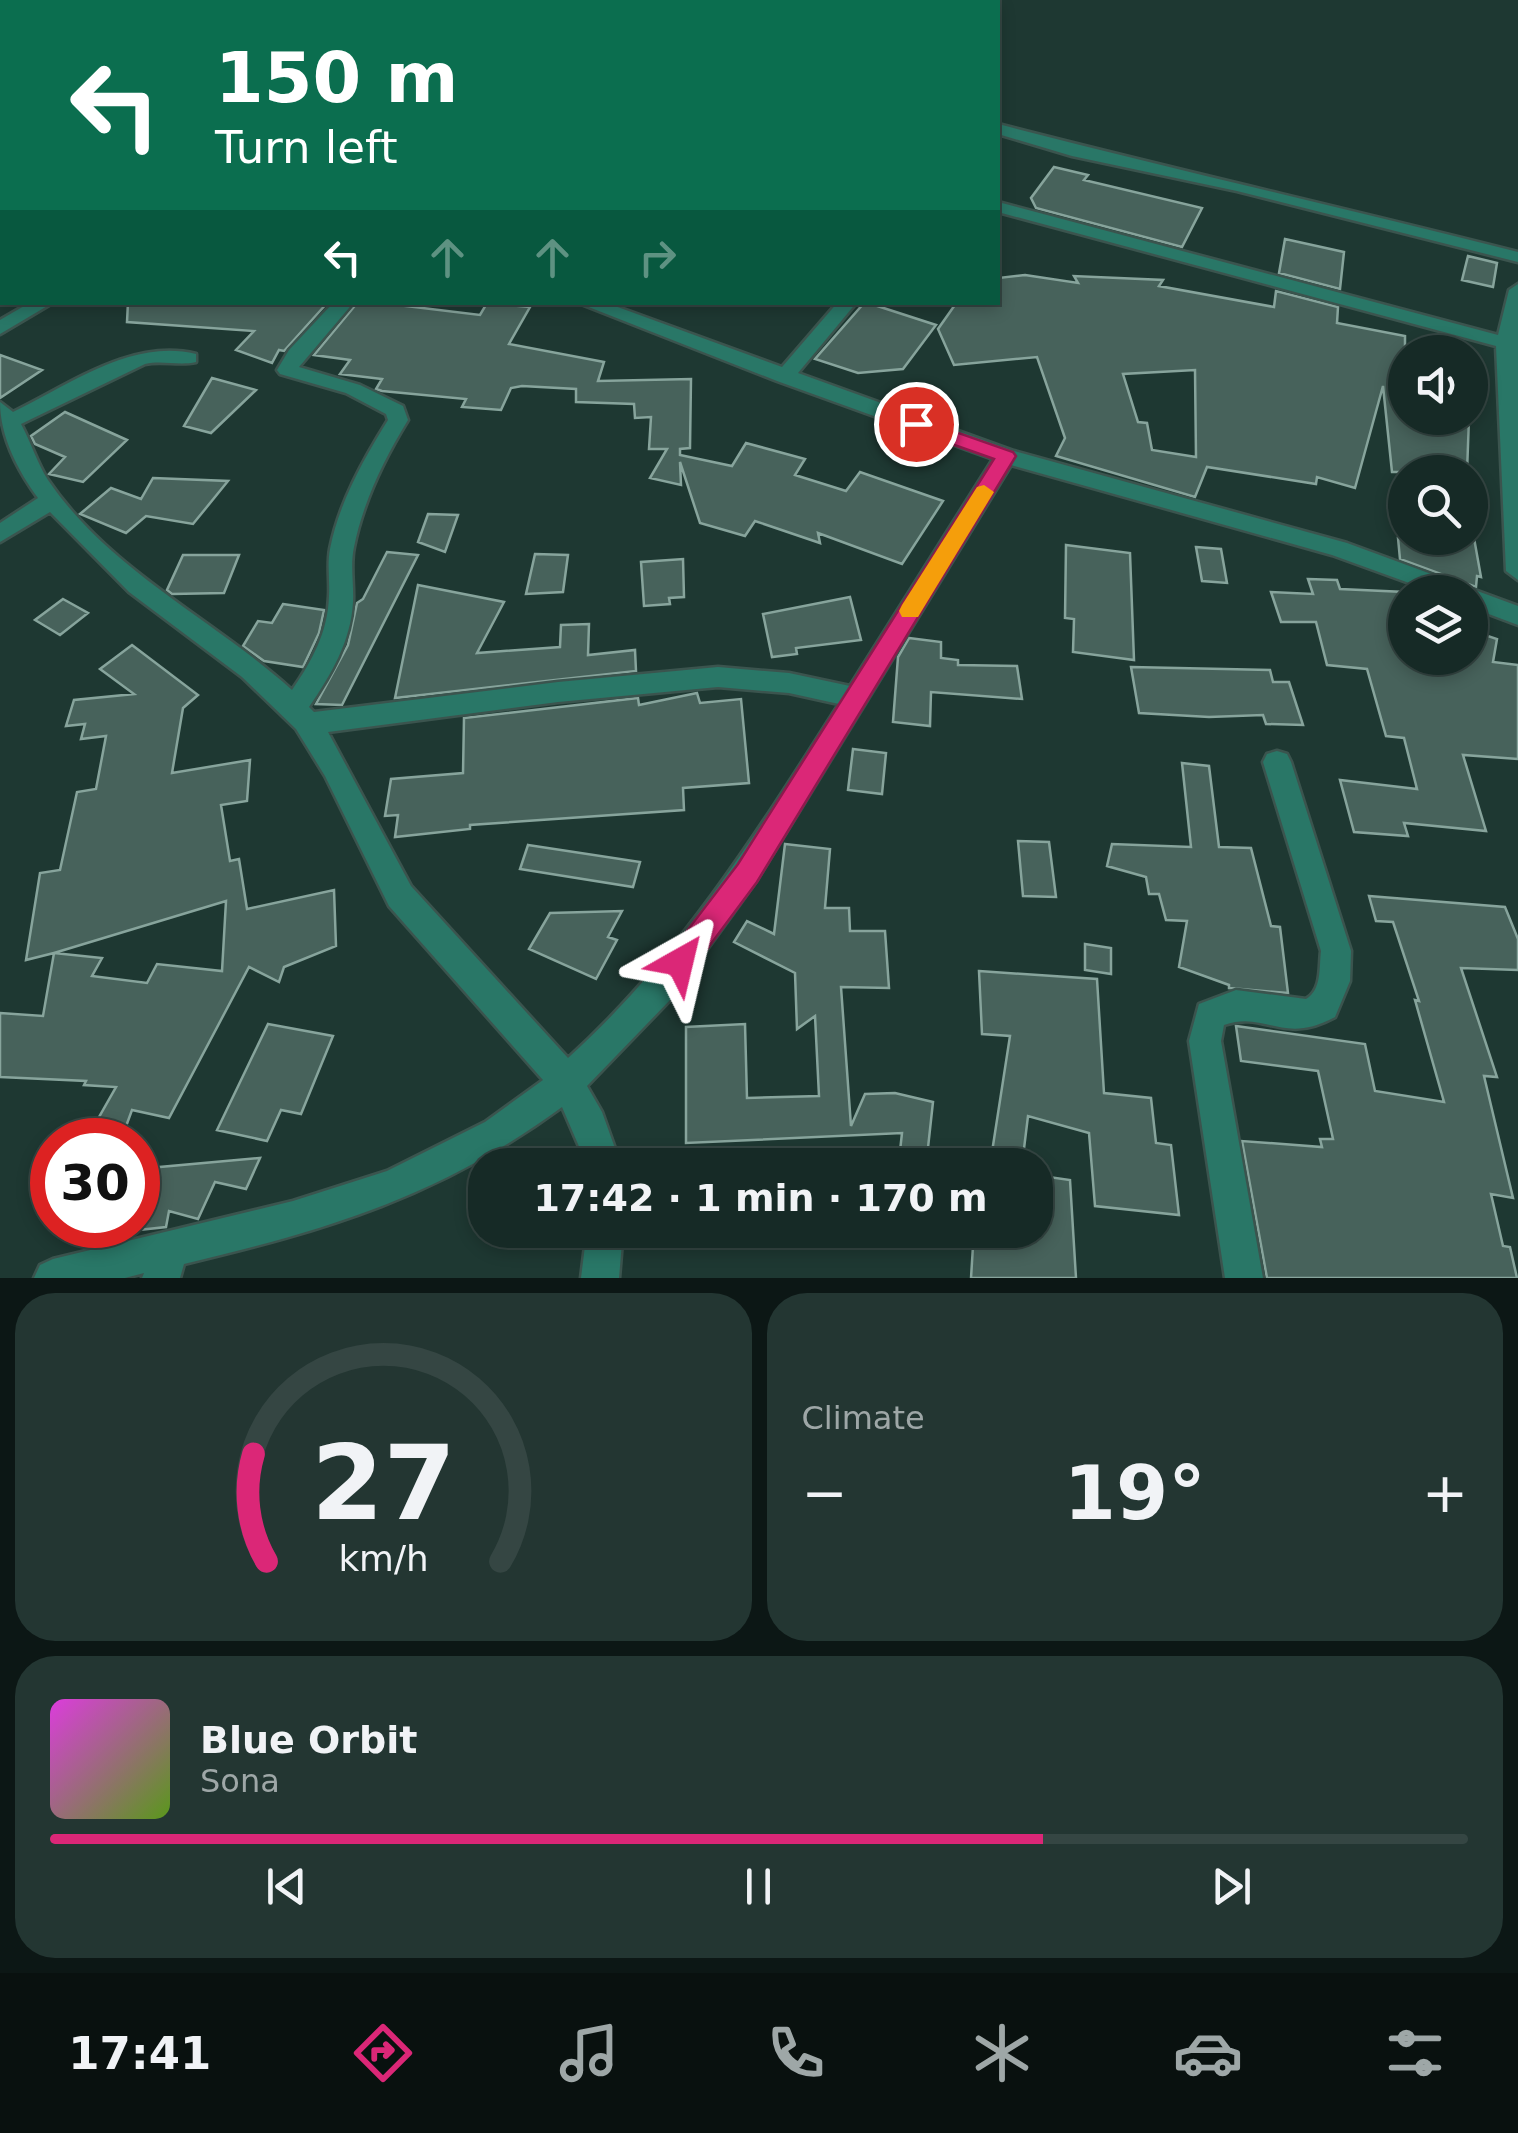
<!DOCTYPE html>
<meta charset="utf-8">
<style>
body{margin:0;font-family:"DejaVu Sans",sans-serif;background:#233632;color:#f1f3f6;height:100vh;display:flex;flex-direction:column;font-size:38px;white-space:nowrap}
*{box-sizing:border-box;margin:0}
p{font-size:32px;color:#9ea7a7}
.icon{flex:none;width:55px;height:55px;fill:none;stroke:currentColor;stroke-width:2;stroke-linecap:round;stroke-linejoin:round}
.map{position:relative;height:1278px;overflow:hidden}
.sheet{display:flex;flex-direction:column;gap:15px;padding:15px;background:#0c1715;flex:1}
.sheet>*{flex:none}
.banner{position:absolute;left:0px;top:0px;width:1000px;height:305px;box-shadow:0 5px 15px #0003,0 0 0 2px #354643;background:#0b6e4f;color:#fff;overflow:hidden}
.controls{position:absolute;left:1388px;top:335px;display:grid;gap:20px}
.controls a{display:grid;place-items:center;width:100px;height:100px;border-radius:50%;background:#162a26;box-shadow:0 5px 15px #0003,0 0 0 2px #354643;font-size:50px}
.speed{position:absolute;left:30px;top:1118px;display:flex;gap:20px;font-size:50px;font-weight:700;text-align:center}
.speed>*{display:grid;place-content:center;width:130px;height:130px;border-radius:50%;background:#162a26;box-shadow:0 5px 15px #0003,0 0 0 2px #354643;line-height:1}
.speed .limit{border:15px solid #d22;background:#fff;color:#111}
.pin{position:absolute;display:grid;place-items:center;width:85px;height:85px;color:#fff;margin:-42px;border:5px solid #fff;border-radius:50%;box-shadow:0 2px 10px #0007}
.me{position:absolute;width:110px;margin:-55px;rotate:37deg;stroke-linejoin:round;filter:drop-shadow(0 0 8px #0008)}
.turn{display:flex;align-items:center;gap:35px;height:210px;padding:0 50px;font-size:45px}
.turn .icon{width:130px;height:130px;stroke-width:2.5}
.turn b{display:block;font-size:70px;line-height:85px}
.lanes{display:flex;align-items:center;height:95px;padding:0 50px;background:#0003;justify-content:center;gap:50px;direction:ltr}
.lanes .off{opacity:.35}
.big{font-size:75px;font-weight:700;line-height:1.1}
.sheet .widget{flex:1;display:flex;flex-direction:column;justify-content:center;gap:15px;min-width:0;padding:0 35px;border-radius:40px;background:#233632}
.sheet .dial{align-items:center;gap:0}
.dial svg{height:260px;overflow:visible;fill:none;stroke:#354643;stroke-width:7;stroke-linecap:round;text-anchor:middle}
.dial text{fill:#f1f3f6;stroke:none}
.song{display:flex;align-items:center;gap:30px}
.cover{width:120px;height:120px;border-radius:15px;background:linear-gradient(135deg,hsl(300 70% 55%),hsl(90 70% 35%))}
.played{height:10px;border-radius:5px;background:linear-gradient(90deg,#db2777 70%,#354643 70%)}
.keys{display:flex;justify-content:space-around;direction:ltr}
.heat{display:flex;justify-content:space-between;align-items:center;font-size:55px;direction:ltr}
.sheet .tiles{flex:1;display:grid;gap:15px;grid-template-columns:1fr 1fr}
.widget:last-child{grid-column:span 2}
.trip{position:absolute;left:468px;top:1148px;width:585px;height:100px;border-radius:40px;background:#162a26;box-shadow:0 5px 15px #0003,0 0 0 2px #354643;font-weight:700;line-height:100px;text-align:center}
.dock{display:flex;height:160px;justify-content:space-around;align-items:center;background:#09110f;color:#9ea7a7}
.dock .icon{width:70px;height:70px}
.dock .active{color:#db2777}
.dock b{font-size:45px;color:#f1f3f6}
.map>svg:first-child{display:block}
.building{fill:#47625b;stroke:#87a49c;stroke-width:2.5;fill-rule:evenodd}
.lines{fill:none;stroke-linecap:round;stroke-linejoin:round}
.minor-casing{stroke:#3b544e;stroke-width:5}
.minor{fill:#297767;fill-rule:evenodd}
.route{fill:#db2777;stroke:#8e194d;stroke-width:2.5}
.slow{fill:#f59e0b}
</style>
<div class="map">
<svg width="1518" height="1278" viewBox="0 0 1518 1278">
<rect width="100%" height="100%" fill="#1e3832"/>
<path class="building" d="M 1054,167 L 1088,175 L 1084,180 L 1202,208 L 1182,247 L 1036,208 L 1031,198 Z
M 1285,239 L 1344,252 L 1340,289 L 1279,273 Z
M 1468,256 L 1497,263 L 1493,287 L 1462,280 Z
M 1025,275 L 1078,283 L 1074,276 L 1163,280 L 1159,286 L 1274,307 L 1276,291 L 1338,307 L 1337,323 L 1405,336 L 1405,418 L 1469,418 L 1467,472 L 1392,472 L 1383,386 L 1355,488 L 1317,477 L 1316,484 L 1207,467 L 1195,497 L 1056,456 L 1065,438 L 1037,357 L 954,365 L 938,329 L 957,302 L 998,302 L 998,278 ZM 1195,370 L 1196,457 L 1152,450 L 1147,423 L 1138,422 L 1123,374 Z
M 128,302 L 328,302 L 284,351 L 279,350 L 272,363 L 236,350 L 254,331 L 127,322 Z
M 358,302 L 409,302 L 406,306 L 480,315 L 487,303 L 530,307 L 509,344 L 604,362 L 598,381 L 691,379 L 690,448 L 680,449 L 680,455 L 732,466 L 746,443 L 805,459 L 795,475 L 846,491 L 860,472 L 943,501 L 902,564 L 818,533 L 820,543 L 755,521 L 745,536 L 700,523 L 680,462 L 681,485 L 650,478 L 667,449 L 649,449 L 651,417 L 635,418 L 634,404 L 576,402 L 576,389 L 522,386 L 511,388 L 501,410 L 462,407 L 466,399 L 382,391 L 376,389 L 382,379 L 340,374 L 350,360 L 314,355 Z
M 865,302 L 936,325 L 903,369 L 858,373 L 815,359 Z
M 0,355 L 42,370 L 0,398 Z
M 212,378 L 256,390 L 211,433 L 184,426 Z
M 65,412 L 127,440 L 83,482 L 49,474 L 65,457 L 35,444 L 31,436 Z
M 153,478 L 228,481 L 193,524 L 146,516 L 126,533 L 80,514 L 111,488 L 141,499 Z
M 428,514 L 458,515 L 445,552 L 418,542 Z
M 1398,538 L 1474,538 L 1481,577 L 1477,576 L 1476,587 L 1400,559 Z
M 1066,545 L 1130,553 L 1134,660 L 1073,652 L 1074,619 L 1065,618 Z
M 1196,547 L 1221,549 L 1227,583 L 1202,581 Z
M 387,552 L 418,555 L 342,705 L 316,704 L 348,645 L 357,603 L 363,599 Z
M 535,554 L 568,555 L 563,592 L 526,594 Z
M 183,555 L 239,555 L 224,593 L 172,594 L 167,590 Z
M 683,559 L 684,597 L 669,598 L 670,604 L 644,606 L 641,562 Z
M 1308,579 L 1337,580 L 1340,589 L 1405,592 L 1405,658 L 1470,658 L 1470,630 L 1497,639 L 1493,662 L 1518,665 L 1518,759 L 1463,755 L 1486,831 L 1404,823 L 1408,836 L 1354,832 L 1340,780 L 1417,789 L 1404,738 L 1386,736 L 1367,669 L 1327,665 L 1316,622 L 1281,622 L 1271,592 L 1313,594 Z
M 418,585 L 504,602 L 477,653 L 560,647 L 561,625 L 589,624 L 588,655 L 635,650 L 636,671 L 395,698 Z
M 850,597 L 861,640 L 796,648 L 797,654 L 772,657 L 763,614 Z
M 63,599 L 88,613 L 60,635 L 35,620 Z
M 283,604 L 324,610 L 319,633 L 303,667 L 264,661 L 243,646 L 258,621 L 272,623 Z
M 909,638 L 941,642 L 941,658 L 958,660 L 958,665 L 1017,666 L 1022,699 L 931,692 L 930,726 L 893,722 L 898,657 Z
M 132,645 L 198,695 L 183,708 L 172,773 L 250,760 L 247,801 L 221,805 L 230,861 L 239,859 L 247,909 L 334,890 L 336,946 L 284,967 L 279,982 L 249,967 L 169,1118 L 132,1110 L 121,1140 L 86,1140 L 116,1087 L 84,1085 L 86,1081 L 0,1077 L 0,1013 L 43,1016 L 54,953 L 26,960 L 40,873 L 60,870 L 77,792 L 96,789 L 106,736 L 81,739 L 85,724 L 66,726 L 74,700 L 134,694 L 100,669 ZM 226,901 L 222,971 L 157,964 L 147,983 L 92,976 L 102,958 L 54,953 Z
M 1131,667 L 1270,670 L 1273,682 L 1289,682 L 1303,725 L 1266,724 L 1263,715 L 1209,717 L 1139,713 Z
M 697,693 L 700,703 L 741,699 L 749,783 L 683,788 L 684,810 L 470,825 L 470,829 L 395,837 L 398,815 L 385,816 L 391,779 L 463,773 L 464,718 L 638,698 L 639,705 Z
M 853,749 L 886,753 L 882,794 L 848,790 Z
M 1182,763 L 1209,766 L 1219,847 L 1251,848 L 1271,926 L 1280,927 L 1288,993 L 1229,988 L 1229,985 L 1179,967 L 1187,921 L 1166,920 L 1159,894 L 1149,894 L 1146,877 L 1107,866 L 1112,844 L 1191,847 Z
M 1018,841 L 1049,842 L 1056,897 L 1023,896 Z
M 785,844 L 830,849 L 825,908 L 849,908 L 850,931 L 885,931 L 889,988 L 841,987 L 851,1126 L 865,1094 L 895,1093 L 933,1102 L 927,1157 L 900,1151 L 902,1133 L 686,1143 L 686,1027 L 745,1024 L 747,1098 L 819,1096 L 815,1016 L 797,1029 L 795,973 L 734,942 L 747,921 L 774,934 Z
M 528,845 L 640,862 L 633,887 L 520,869 Z
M 1369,896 L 1505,907 L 1518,939 L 1518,970 L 1461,968 L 1497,1077 L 1484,1076 L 1513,1198 L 1491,1194 L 1503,1246 L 1510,1247 L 1517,1278 L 1267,1278 L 1242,1141 L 1322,1147 L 1320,1139 L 1333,1139 L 1318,1071 L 1241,1061 L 1236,1026 L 1365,1044 L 1375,1091 L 1444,1102 L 1415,1000 L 1419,1001 L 1393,922 L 1376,921 Z
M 622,911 L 608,937 L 617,940 L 596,979 L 529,949 L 550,913 Z
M 1085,944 L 1111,948 L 1111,974 L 1085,970 Z
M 979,971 L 1097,979 L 1104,1093 L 1151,1098 L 1156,1143 L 1171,1145 L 1179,1215 L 1095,1206 L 1089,1133 L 1028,1116 L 1022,1165 L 990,1165 L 1010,1036 L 982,1034 Z
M 268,1024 L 333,1036 L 301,1114 L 281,1110 L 267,1141 L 217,1130 Z
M 260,1158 L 246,1189 L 215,1182 L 198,1219 L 169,1211 L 166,1227 L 138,1230 L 138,1169 Z
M 1035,1175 L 1070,1180 L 1076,1278 L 971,1278 L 974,1230 L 1035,1230 Z"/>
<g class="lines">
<defs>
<path id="minor" d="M 480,0 L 502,0 L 504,2 L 481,2 Z
M 0,124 L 2,125 L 2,135 L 0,134 Z
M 998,124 C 1171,169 1345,208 1518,252 L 1518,262 L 1237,191 L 1072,156 L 998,134 Z
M 998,202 L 1498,335 L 1509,290 L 1518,284 L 1518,580 L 1506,571 L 1496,346 L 998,212 Z
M 31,302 L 54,302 L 0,334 L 0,320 Z
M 334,302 L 354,302 L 299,367 L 360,385 L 403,406 L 408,420 C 384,459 363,502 354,547 C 350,565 354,584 353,602 C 351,641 331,675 309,707 L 314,712 L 558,682 L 718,667 L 789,673 L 850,686 L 993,459 L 777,381 L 576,302 L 604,302 L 782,367 L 838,302 L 857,302 L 798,373 L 1014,451 L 1347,543 L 1518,606 L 1518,625 L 1470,607 L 1470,592 L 1434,592 L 1332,555 L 1011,465 L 757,880 L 671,999 L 587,1086 L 602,1112 L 621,1165 L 587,1165 L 562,1107 C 441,1196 327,1230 184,1264 L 180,1278 L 142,1278 L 144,1273 L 125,1278 L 34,1278 L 40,1265 L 53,1259 L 293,1201 L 387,1171 L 485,1122 L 543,1080 L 389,906 L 325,776 L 296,729 L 242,677 L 129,592 L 50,512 L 0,542 L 0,523 L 38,498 C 18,471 0,436 0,402 L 13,412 C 69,385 132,338 196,354 L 196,362 C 179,366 162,360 145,364 L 21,424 C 31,442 37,463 48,480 C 110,571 212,618 292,690 C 312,661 328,632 329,596 C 330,580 327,565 330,549 C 339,503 363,460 388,420 L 386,414 L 346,393 L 280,374 L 277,370 L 289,350 ZM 718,687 L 789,693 L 839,704 C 759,830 679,958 568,1058 L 411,886 L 328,732 L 558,702 Z
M 1277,751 L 1287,754 L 1291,762 L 1351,951 L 1350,981 L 1335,1017 C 1282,1046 1266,1010 1224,1025 L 1221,1041 L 1263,1278 L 1225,1278 L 1189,1041 L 1199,1004 L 1236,990 L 1306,999 C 1322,990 1319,967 1321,951 L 1263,762 L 1267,754 Z
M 587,1230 L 623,1230 L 619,1278 L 581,1278 Z"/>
</defs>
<use href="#minor" class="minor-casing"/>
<use href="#minor" class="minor"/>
</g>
<path class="route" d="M 916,418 L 1013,452 L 1016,456 L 757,882 L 690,972 L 680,976 L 670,972 L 666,962 L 670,953 L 738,864 L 994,459 L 909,429 L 909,420 Z"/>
<path class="slow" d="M 984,485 L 994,492 L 918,617 L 902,617 L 899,611 L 902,605 L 977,487 Z"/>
</svg>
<div class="controls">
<a><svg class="icon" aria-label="sound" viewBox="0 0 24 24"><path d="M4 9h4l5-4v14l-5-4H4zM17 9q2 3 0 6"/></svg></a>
<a><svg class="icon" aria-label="search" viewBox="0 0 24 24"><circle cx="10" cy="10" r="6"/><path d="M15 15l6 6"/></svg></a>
<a><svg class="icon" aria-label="layers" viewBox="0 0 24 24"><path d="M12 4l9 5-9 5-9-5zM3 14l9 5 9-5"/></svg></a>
</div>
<div class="speed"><div class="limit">30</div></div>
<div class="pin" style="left:916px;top:424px;background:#d93025"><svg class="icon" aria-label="arrive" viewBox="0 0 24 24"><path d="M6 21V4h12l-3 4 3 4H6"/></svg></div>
<svg class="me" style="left:680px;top:962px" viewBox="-20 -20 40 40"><path d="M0-17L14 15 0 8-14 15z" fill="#db2777" stroke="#fff" stroke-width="4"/></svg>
<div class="trip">17:42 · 1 min · 170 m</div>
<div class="banner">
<div class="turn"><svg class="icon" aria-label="left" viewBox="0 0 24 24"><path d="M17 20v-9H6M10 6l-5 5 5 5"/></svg><div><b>150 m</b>Turn left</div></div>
<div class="lanes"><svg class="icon" aria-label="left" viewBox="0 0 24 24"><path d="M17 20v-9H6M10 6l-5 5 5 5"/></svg><svg class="icon off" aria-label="ahead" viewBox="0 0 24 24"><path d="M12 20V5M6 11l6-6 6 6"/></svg><svg class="icon off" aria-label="ahead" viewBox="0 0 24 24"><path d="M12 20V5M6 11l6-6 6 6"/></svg><svg class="icon off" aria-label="right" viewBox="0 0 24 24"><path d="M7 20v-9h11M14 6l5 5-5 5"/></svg></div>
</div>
</div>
<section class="sheet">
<div class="tiles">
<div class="widget dial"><svg viewBox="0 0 100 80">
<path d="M14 69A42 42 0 1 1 86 69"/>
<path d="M14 69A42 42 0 0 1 10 36" stroke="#db2777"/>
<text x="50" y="56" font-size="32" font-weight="700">27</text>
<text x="50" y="72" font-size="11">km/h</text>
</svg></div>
<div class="widget"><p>Climate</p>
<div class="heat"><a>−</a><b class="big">19°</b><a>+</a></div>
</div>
<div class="widget">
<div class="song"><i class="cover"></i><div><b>Blue Orbit</b><p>Sona</p></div></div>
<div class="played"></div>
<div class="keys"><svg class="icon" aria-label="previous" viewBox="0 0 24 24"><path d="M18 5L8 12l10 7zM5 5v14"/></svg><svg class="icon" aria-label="pause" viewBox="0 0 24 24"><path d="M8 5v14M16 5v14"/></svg><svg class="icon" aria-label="next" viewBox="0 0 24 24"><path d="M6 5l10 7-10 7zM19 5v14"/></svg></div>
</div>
</div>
</section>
<nav class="dock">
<b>17:41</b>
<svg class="icon active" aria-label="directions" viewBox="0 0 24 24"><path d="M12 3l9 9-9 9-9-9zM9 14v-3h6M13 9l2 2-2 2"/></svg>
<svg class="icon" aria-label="music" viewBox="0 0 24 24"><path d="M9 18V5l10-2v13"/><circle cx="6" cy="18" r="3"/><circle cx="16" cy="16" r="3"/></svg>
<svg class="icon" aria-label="phone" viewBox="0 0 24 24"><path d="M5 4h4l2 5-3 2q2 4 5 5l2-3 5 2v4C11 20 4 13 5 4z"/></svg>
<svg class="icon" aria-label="climate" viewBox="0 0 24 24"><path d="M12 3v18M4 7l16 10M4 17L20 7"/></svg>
<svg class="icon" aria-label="car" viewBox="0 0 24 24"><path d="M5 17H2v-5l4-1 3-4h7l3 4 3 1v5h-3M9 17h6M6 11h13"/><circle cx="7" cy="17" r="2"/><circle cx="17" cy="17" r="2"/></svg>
<svg class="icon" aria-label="filters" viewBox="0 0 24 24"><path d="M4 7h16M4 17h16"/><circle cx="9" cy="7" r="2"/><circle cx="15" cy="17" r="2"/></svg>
</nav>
